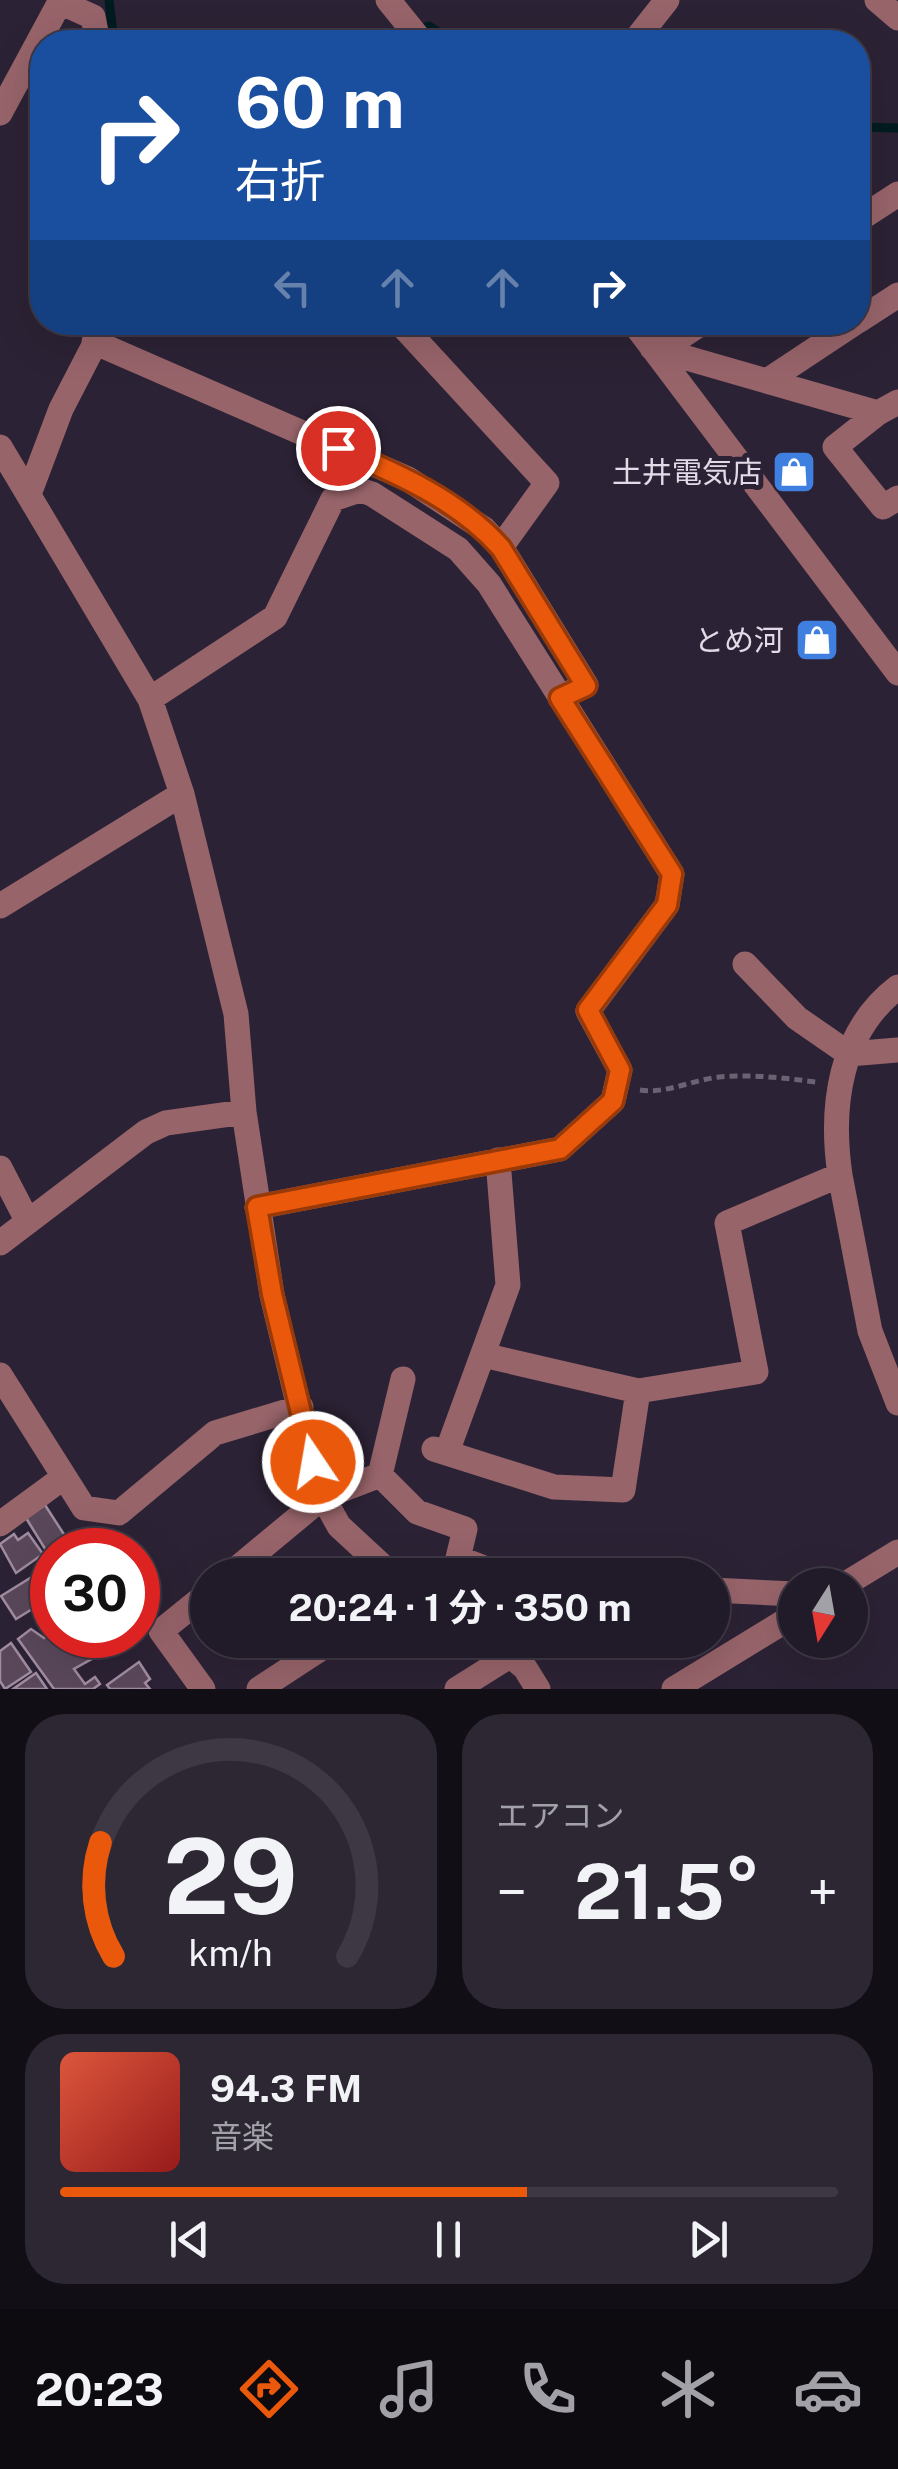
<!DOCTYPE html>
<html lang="ja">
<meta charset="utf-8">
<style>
body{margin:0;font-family:"Public Sans","Noto Sans JP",sans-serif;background:#2d2734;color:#f1f3f6;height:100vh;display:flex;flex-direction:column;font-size:38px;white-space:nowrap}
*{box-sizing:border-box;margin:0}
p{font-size:32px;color:#a2a1a8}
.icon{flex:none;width:55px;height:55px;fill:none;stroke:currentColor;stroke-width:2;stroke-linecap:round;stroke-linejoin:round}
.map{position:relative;height:1689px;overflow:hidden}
.details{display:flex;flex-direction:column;gap:25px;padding:25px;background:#120e16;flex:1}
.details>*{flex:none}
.hud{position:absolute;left:30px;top:30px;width:840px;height:305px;border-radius:40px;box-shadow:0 10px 40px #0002,0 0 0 2px #3e3845;background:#1a4fa0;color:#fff;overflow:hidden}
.needle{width:65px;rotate:191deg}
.controls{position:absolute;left:778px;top:1568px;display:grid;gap:20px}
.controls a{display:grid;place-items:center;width:90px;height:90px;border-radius:50%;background:#211a28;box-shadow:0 10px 40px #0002,0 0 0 2px #3e3845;font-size:50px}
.speed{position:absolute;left:30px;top:1528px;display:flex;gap:20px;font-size:50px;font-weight:700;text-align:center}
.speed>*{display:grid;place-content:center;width:130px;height:130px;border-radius:50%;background:#211a28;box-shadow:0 10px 40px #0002,0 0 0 2px #3e3845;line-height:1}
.speed .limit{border:15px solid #d22;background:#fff;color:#111}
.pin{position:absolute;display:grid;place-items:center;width:85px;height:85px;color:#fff;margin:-42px;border:5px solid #fff;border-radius:50%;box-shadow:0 2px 10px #0007}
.me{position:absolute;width:110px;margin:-55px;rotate:348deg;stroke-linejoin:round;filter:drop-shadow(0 0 8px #0008)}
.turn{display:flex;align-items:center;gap:35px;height:210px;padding:0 40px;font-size:45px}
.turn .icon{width:130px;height:130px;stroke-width:2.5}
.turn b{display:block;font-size:70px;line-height:85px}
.lanes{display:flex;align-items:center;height:95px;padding:0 40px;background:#0003;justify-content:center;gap:50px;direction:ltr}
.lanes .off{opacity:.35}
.big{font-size:75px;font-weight:700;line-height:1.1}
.details .widget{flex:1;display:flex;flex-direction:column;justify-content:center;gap:15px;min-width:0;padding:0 35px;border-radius:40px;background:#2d2734}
.details .dial{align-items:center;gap:0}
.dial svg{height:260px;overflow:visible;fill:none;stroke:#3e3845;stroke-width:7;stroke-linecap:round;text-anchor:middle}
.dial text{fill:#f1f3f6;stroke:none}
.song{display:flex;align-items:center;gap:30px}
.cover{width:120px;height:120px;border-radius:15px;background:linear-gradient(135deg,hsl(10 70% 55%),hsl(0 70% 35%))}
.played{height:10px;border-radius:5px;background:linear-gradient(90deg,#ea580c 60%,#3e3845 60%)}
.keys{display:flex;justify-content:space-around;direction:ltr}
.heat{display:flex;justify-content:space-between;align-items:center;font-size:55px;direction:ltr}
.details .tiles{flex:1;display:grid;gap:25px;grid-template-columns:1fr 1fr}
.widget:last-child{grid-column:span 2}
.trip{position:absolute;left:190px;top:1558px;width:540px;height:100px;border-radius:50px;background:#211a28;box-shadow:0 10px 40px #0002,0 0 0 2px #3e3845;font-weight:700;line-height:100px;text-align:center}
.dock{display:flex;height:160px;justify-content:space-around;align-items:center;background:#0d0a10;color:#a2a1a8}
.dock .icon{width:70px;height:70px}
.dock .selected{color:#ea580c}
.dock b{font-size:45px;color:#f1f3f6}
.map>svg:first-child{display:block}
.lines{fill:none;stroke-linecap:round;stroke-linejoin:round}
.stream{stroke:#001c20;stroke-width:9}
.building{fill:#5a485a;stroke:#a08ca0;stroke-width:2.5}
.path{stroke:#6b6273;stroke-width:5;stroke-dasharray:8 5;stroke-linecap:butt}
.minor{stroke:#97646a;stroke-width:25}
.route-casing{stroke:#983908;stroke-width:25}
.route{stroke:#ea580c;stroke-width:18}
.labels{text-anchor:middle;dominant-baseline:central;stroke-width:10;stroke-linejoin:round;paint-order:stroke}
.poi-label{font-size:30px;fill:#e1dae7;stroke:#2c2235;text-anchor:end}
</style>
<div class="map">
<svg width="898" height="1689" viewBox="0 0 898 1689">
<rect width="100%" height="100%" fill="#2c2235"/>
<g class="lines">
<path class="stream" d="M 109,0 L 114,42
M 387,42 L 429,26 L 454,42
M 858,127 L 898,128"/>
</g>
<path class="building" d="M 45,1505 L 67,1539 L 47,1552 L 26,1518 Z
M 28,1533 L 43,1554 L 16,1573 L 0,1544 L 14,1534 L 18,1540 Z
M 35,1575 L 50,1598 L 16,1619 L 1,1596 Z
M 31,1629 L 44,1638 L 52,1632 L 81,1635 L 97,1656 L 74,1669 L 85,1684 L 95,1677 L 100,1684 L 93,1689 L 54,1689 L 18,1639 Z
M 11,1643 L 31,1672 L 5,1689 L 0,1681 L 0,1651 Z
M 139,1662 L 150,1679 L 145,1683 L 150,1689 L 110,1689 L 107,1685 Z
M 36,1673 L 47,1689 L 13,1689 Z"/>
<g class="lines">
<path class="path" d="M 640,1090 C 666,1094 692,1080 719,1077 C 752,1074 784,1078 816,1082"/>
<path class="minor" d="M 388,0 L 422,42
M 877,0 L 898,18
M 60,2 L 93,17 L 98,42
M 634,42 L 667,0
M 0,113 L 61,0
M 858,220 L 898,194
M 858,321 L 898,295
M 399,322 L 547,483 L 501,547
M 633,322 L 898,673
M 94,342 L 408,479 L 484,529 L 501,547 L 586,685 L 560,698
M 652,348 L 878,413 L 898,402
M 661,350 L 703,322
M 767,381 L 856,322
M 878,413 L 835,447 L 883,507 L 898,498
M 0,447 L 150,699 L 182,794 L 236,1014 L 244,1112 L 272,1295 L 319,1490 L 339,1526 L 392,1575
M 29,494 L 61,409 L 106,322
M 150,699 L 275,617 L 333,499 L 360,490 L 372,494 L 458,549 L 489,584 L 672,874 L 667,905 L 588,1011 L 620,1070 L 613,1101 L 560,1149 L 257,1207
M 0,906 L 182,794
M 745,964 L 797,1018 L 849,1054 L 898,1050
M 0,1168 L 28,1222
M 840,1175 L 870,1331 L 898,1403
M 0,1243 L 146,1132 L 166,1123 L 244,1112
M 483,1355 L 638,1391 L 756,1372 L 727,1223 L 840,1175 C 830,1107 839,1032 898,987
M 0,1375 L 84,1508 L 119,1513 L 215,1433 L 301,1407
M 434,1449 L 554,1487 L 623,1490 L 638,1391
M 447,1452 L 508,1285 L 498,1160
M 380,1475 L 417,1512 L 465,1529 L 458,1558 L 502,1575
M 0,1524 L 64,1477
M 229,1575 L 323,1497 L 380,1475 L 403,1379
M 844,1585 L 898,1552
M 712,1590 L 795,1594
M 492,1640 L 525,1668 L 538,1689
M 203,1689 L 161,1631 L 208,1593
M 259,1689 L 334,1640
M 457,1689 L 511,1655
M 674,1689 L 795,1615"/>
</g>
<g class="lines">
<defs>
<path id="route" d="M 313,1462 L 272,1294 L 257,1207 L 560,1149 L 613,1101 L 620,1070 L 588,1010 L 667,905 L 672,874 L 560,698 L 586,686 L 501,548 C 459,500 396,473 338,448"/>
</defs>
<use href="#route" class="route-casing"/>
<use href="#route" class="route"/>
</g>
<defs>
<symbol id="shop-square" viewBox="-11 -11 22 22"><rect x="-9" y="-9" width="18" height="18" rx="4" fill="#3f7fe0" stroke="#2c2235"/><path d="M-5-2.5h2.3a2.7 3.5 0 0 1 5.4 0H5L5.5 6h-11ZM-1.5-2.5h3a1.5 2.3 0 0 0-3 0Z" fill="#fff"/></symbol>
</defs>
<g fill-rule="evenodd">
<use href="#shop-square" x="769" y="447" width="50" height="50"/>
<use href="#shop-square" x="792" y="615" width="50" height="50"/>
</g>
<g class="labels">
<g class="poi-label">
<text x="762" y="472">土井電気店</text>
<text x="784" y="640">とめ河</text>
</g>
</g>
</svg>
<div class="controls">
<a><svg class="needle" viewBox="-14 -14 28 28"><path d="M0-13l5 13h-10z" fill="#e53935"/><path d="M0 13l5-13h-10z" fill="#a2a1a8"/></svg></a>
</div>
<div class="speed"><div class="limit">30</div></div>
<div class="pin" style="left:338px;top:448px;background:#d93025"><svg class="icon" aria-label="arrive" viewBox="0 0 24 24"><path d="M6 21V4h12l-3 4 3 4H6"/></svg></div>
<svg class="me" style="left:313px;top:1462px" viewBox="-20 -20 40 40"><circle r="17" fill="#ea580c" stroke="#fff" stroke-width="3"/><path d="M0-11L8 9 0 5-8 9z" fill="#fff"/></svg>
<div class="trip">20:24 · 1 分 · 350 m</div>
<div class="hud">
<div class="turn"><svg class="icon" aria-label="right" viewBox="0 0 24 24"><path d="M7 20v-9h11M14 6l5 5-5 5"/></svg><div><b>60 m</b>右折</div></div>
<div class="lanes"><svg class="icon off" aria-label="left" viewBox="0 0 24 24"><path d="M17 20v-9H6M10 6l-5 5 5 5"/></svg><svg class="icon off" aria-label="ahead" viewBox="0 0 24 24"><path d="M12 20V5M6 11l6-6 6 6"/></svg><svg class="icon off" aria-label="ahead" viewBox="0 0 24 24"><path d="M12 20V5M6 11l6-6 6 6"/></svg><svg class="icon" aria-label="right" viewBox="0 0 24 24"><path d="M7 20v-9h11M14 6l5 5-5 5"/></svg></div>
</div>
</div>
<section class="details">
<div class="tiles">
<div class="widget dial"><svg viewBox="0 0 100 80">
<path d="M14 69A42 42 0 1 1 86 69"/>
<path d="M14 69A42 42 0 0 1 10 34" stroke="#ea580c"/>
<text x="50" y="56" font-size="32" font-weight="700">29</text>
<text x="50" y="72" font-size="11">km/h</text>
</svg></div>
<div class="widget"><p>エアコン</p>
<div class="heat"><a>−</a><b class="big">21.5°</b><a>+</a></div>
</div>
<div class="widget">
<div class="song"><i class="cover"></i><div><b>94.3 FM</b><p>音楽</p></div></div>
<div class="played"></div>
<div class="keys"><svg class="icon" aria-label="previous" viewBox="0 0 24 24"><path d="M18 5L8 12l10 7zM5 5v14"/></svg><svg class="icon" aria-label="pause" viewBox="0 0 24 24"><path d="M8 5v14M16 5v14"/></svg><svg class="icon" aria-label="next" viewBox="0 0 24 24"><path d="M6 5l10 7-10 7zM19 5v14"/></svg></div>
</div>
</div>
</section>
<nav class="dock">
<b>20:23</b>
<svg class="icon selected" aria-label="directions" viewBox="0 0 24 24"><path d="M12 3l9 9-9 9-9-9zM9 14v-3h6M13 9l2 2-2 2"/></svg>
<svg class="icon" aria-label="music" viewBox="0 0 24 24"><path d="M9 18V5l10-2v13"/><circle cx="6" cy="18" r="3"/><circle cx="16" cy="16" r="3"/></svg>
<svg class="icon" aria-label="phone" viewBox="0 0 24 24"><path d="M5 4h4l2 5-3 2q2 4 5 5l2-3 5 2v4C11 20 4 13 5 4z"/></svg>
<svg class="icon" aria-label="climate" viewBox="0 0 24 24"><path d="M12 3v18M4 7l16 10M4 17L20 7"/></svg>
<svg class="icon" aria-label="car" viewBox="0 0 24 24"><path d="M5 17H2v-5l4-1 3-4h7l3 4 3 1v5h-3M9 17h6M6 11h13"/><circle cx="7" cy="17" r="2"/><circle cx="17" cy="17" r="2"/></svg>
</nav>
